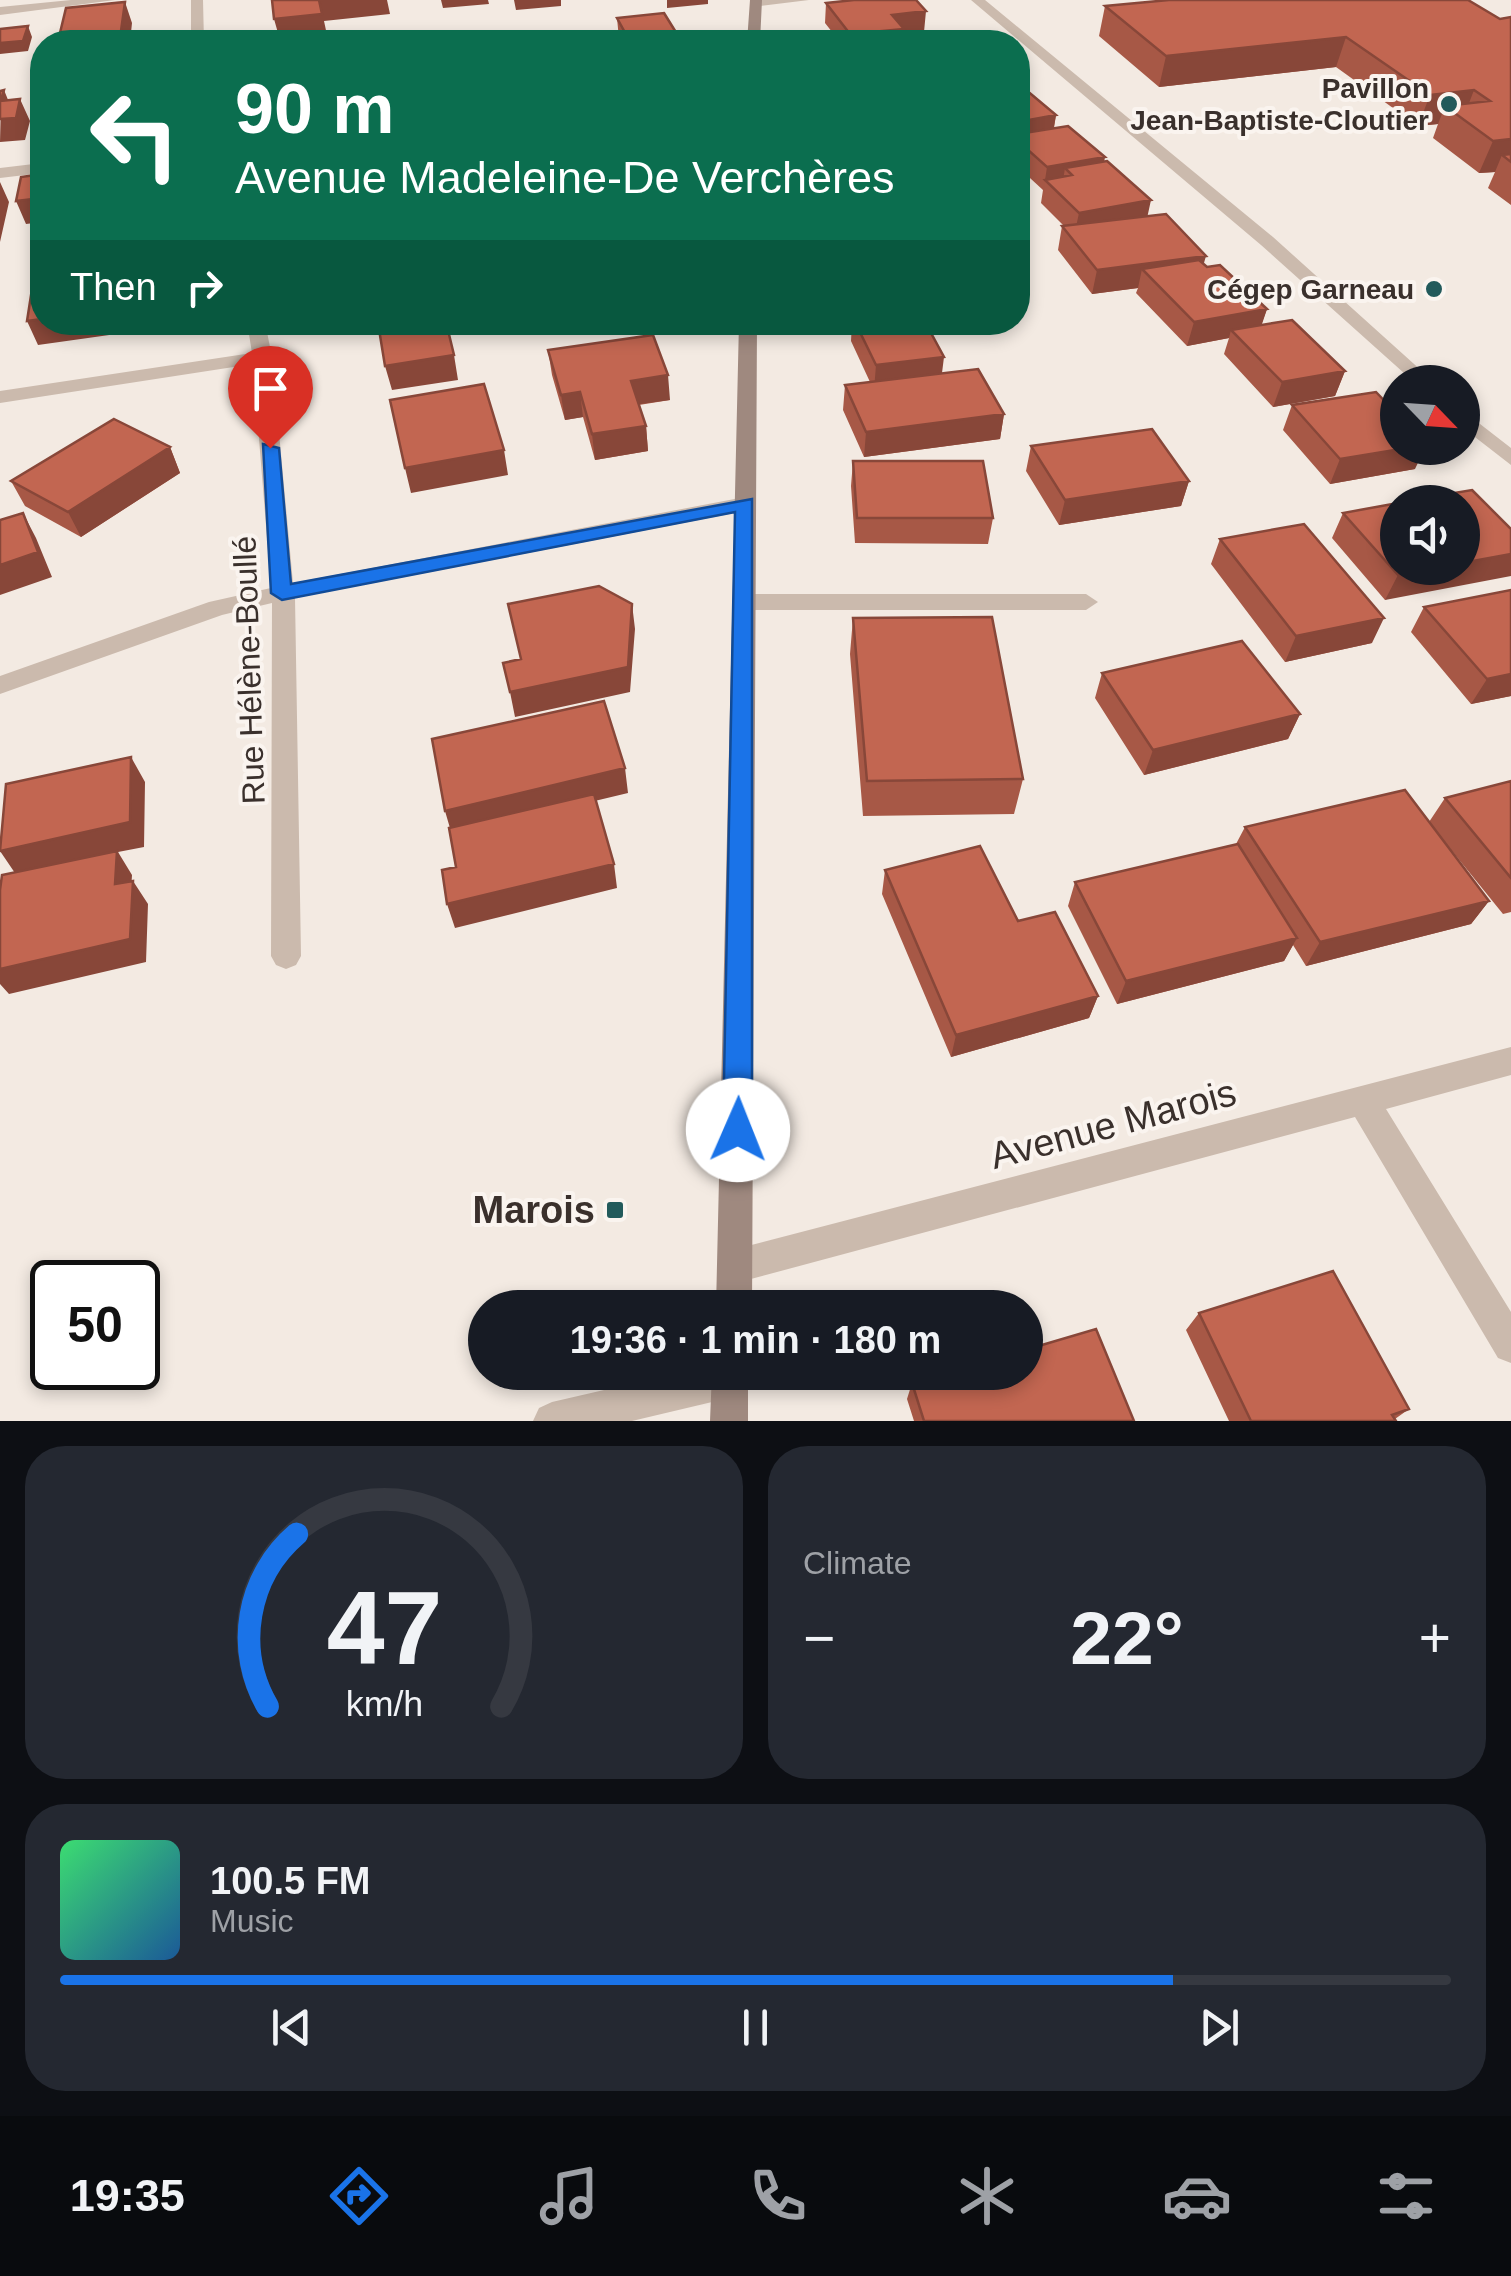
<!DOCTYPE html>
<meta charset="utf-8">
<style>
body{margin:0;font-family:Helvetica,sans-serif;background:#242831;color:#f1f3f6;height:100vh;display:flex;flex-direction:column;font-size:38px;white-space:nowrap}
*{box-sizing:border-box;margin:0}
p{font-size:32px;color:#9ea1a6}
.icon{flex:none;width:55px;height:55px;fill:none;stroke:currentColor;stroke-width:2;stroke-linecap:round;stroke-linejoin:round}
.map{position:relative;height:1421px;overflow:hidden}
.sheet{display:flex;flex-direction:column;gap:25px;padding:25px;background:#0d0f14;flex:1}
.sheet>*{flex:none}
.guide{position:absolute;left:30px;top:30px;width:1000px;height:305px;border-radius:40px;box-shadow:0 5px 15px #0003;background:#0b6e4f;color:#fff;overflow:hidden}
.needle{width:65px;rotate:115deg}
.buttons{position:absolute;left:1380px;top:365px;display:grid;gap:20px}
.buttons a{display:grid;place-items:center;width:100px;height:100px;border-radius:50%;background:#171b24;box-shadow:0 5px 15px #0003;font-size:50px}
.speed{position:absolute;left:30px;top:1260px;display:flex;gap:20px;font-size:50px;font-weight:700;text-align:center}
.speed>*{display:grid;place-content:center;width:130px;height:130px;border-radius:50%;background:#171b24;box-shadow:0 5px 15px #0003;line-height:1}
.speed .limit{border:5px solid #111;border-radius:15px;background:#fff;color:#111}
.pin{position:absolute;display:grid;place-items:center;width:85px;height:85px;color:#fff;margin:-102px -42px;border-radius:50% 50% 50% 0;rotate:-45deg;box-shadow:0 0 10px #0007}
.pin .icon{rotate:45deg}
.me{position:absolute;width:110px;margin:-55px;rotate:1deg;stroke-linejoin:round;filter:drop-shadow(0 0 8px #0008)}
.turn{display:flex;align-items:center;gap:35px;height:210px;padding:0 40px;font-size:45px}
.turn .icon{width:130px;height:130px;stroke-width:2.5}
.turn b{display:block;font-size:70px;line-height:85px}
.then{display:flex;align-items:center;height:95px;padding:0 40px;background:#0003;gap:20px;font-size:38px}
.big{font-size:75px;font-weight:600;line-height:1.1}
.sheet .widget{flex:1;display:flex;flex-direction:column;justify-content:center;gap:15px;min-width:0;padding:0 35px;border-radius:40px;background:#242831}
.sheet .dial{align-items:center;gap:0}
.dial svg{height:260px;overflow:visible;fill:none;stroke:#363941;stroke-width:7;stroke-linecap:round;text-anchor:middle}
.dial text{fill:#f1f3f6;stroke:none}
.song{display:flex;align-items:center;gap:30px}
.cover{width:120px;height:120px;border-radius:15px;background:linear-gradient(135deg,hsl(140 70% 55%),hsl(210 70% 35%))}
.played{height:10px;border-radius:5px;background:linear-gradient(90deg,#1a73e8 80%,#363941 80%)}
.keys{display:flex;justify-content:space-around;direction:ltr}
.heat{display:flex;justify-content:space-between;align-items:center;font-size:55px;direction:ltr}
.sheet .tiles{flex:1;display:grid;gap:25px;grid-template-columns:1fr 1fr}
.widget:last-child{grid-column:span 2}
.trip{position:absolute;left:468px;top:1290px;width:575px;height:100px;border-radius:50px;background:#171b24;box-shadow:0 5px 15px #0003;font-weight:600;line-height:100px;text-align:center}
.menu{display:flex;height:160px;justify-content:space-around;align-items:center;background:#090b0e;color:#9ea1a6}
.menu .icon{width:70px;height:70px}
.menu .active{color:#1a73e8}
.menu b{font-size:45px;color:#f1f3f6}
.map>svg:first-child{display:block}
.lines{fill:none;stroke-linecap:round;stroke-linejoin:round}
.lane{fill:#cbbaad;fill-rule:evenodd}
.street{fill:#cbbaad;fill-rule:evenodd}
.secondary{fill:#9f897f;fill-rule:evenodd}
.wall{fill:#a75846}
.shaded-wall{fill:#884739}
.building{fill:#c26651;stroke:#884739;stroke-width:2.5}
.route{fill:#1a73e8;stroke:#114b97;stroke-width:2.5}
.poi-dot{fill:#225a5b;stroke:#faf4ef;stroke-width:4}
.labels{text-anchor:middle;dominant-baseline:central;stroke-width:8;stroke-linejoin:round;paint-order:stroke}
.far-poi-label{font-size:28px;font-weight:bold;fill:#3a302c;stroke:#faf4ef;text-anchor:end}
.street-label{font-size:32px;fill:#3a302c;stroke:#faf4ef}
.near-street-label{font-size:38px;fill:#3a302c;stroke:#faf4ef}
.near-poi-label{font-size:38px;font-weight:bold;fill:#3a302c;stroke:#faf4ef;text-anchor:end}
</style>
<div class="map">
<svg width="1511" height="1421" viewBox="0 0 1511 1421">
<rect width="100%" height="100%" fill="#f3eae2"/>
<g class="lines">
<path class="lane" d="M 682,1372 L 744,1372 L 747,1380 L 742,1393 L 729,1398 L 632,1421 L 533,1421 L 539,1408 L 552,1402 Z"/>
<path class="street" d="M 71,0 L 115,0 L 0,15 L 0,7 Z
M 191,0 L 203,0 L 204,42 L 191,42 Z
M 756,0 L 809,0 L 752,7 Z
M 971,0 L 985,0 L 1273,237 L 1434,382 L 1414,382 L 1261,245 Z
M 42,163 L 42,173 L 0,178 L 0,168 Z
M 247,322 L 265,322 L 272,357 L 293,583 L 745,497 L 756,504 L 745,511 L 295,598 L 301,956 L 296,965 L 286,969 L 276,965 L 271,956 L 272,603 L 222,615 L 0,694 L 0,676 L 209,602 L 271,588 L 253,364 L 0,403 L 0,391 L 252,353 Z
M 1462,410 L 1511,448 L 1511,465 L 1462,427 Z
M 747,594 L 1086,594 L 1098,602 L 1086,610 L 747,610 L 735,602 Z
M 1511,1047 L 1511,1075 L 1386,1109 L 1511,1312 L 1511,1363 L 1498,1358 L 1355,1117 L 736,1283 L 724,1278 L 719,1266 L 724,1254 L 736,1249 Z"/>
<path class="secondary" d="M 750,0 L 762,0 L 760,42 L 747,42 Z
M 739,322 L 757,322 L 752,1308 L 716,1308 Z
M 712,1372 L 748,1372 L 748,1421 L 710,1421 Z"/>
</g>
<path class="wall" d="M 826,3 L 924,32 L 904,34 L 903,42 L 840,42 L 825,23 Z
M 1105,6 L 1500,19 L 1511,17 L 1511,205 L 1488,188 L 1495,172 L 1479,173 L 1433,138 L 1438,124 L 1418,126 L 1336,67 L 1159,87 L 1099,36 Z
M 617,18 L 682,42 L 619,39 Z
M 1018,84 L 1056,115 L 1054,128 L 1104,162 L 1148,216 L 1203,264 L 1267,309 L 1261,325 L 1345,371 L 1335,396 L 1273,407 L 1224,354 L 1229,338 L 1187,346 L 1136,293 L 1138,288 L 1092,294 L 1058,250 L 1062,226 L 1064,226 L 1041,203 L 1043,190 L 1018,167 Z
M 852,322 L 925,322 L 942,373 L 1004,414 L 1000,439 L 864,457 L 843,410 L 845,385 L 870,382 L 851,341 Z
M 548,350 L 670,400 L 639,405 L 646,426 L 648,451 L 595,460 L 583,417 L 565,420 L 552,375 Z
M 1292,405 L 1415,469 L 1330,484 L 1283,430 Z
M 1031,446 L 1189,481 L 1181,506 L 1059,525 L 1026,471 Z
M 170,447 L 180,473 L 81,537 L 25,506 L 11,481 Z
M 853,461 L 993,518 L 988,544 L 855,543 L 851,486 Z
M 1343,513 L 1511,529 L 1385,600 L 1332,538 Z
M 1220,539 L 1372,643 L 1285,662 L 1211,564 Z
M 1424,607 L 1511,696 L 1471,704 L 1411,632 Z
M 853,618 L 1023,779 L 1014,814 L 863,816 L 850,654 Z
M 1102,673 L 1300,714 L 1288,739 L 1144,775 L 1095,698 Z
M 1511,781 L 1511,912 L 1503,914 L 1431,825 L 1489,901 L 1471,924 L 1306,966 L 1293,945 L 1284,961 L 1117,1004 L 1068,906 L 1075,882 L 1236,844 L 1245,827 L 1429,822 L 1445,798 Z
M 885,870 L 1018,921 L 1098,996 L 1089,1018 L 951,1057 L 882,894 Z
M 1199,1313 L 1409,1409 L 1395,1419 L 1396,1421 L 1229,1421 L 1186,1330 Z
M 912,1383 L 1134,1421 L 914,1421 L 907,1399 Z"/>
<path class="shaded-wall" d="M 319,0 L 387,0 L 390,14 L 324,21 L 327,35 L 280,40 L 274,19 Z
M 441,0 L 488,0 L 489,4 L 443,8 Z
M 514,0 L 561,0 L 561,6 L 516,10 Z
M 667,0 L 708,0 L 708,4 L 667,8 Z
M 125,2 L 132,23 L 130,42 L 61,42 L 59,37 Z
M 926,11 L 924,32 L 904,34 L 903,42 L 850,42 L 850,34 L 892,15 Z
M 28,26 L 32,37 L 28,51 L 0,54 L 0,43 Z
M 1346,37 L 1336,67 L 1159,87 L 1166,56 Z
M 4,90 L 13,112 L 20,99 L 30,121 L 25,140 L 0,142 L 1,101 Z
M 1474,90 L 1463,119 L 1445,106 L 1438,124 L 1418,126 L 1430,95 Z
M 1056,115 L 1052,137 L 1018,141 L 1018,122 Z
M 1511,139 L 1511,162 L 1502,155 L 1495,172 L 1479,173 L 1493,141 Z
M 1105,157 L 1101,180 L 1065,168 L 1062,187 L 1045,180 L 1047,167 Z
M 0,182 L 9,202 L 0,242 Z
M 42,198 L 42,222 L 26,224 L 16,201 Z
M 1151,200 L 1146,223 L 1074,236 L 1079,213 Z
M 1206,256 L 1199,280 L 1142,269 L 1138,288 L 1092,294 L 1097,270 Z
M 1267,309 L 1259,333 L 1231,330 L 1229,338 L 1187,346 L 1194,322 Z
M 42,319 L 42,322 L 153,322 L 152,329 L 38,345 L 27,321 Z
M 454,355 L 458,380 L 392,390 L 385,366 Z
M 944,357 L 941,381 L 874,390 L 876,365 Z
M 1345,371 L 1335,396 L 1273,407 L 1282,382 Z
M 668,375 L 670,400 L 633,405 L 631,381 Z
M 580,392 L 583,417 L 565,420 L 561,395 Z
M 1004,414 L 1000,439 L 864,457 L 866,432 Z
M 646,426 L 648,451 L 595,460 L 592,434 Z
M 170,447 L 180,473 L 81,537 L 68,512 Z
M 1407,448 L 1425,448 L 1415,469 L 1330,484 L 1340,459 Z
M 504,450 L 508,475 L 411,493 L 405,468 Z
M 1189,481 L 1181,506 L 1059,525 L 1065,500 Z
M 23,513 L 36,538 L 52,577 L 0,595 L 0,565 Z
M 1511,554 L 1511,576 L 1385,600 L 1398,575 L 1438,568 L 1462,568 L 1462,563 Z
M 632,604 L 635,629 L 630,692 L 515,717 L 510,692 Z
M 1384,618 L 1372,643 L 1285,662 L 1296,636 Z
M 1511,674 L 1511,696 L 1471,704 L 1487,679 Z
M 1300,714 L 1288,739 L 1144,775 L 1153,750 Z
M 131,757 L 145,782 L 144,847 L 118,852 L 132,875 L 130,908 L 115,884 L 17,876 L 0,851 Z
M 625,768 L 628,793 L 452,835 L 445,811 Z
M 614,864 L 617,888 L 455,928 L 447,904 Z
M 133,881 L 148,904 L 146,962 L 9,994 L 0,984 L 0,969 Z
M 1489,901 L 1471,924 L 1306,966 L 1320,942 Z
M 1297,938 L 1284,961 L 1117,1004 L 1126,981 Z
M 1098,996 L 1089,1018 L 951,1057 L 956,1035 Z"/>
<path class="building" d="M 272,0 L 323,0 L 319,0 L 322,14 L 274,19 Z
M 854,0 L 916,0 L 926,11 L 892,15 L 904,29 L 850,34 L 826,3 Z
M 1169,0 L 1468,0 L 1500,19 L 1511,17 L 1511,139 L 1493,141 L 1445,106 L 1490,101 L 1474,90 L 1430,95 L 1346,37 L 1166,56 L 1105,6 Z
M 125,2 L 121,31 L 59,37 L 66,8 Z
M 664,13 L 682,42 L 606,42 L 606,41 L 628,38 L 617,18 Z
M 28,26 L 23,41 L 0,43 L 0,29 Z
M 531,33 L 535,42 L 476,42 L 474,39 Z
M 445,38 L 446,42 L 397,42 Z
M 1018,84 L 1019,84 L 1056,115 L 1018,122 Z
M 4,90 L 1,101 L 20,99 L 16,118 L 0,119 L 0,91 Z
M 1068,126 L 1105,157 L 1047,167 L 1018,141 L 1018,134 Z
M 1511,154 L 1511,162 L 1502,155 Z
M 1107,161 L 1151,200 L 1079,213 L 1045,180 L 1072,175 L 1065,168 Z
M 42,174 L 42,198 L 16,201 L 21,177 Z
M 1166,214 L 1206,256 L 1097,270 L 1062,226 Z
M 1199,260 L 1207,267 L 1220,265 L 1267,309 L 1194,322 L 1142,269 Z
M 42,288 L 42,319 L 27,321 L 32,289 Z
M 1292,320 L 1345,371 L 1282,382 L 1231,330 Z
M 385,322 L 446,322 L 454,355 L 385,366 L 378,323 Z
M 855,322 L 925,322 L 944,357 L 876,365 Z
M 653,335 L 668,375 L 631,381 L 646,426 L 592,434 L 580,392 L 561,395 L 548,350 Z
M 978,369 L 1004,414 L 866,432 L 845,385 Z
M 484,384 L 504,450 L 405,468 L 390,400 Z
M 1376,392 L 1398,415 L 1398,448 L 1407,448 L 1340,459 L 1292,405 Z
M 114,419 L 170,447 L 68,512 L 11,481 Z
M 1152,429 L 1189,481 L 1065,500 L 1031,446 Z
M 853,461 L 983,461 L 993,518 L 857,518 Z
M 1472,490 L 1511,529 L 1511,554 L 1462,563 L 1462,502 L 1400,502 Z
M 1398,503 L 1398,568 L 1438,568 L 1398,575 L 1343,513 Z
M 23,513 L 38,552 L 0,565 L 0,520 Z
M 1304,524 L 1384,618 L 1296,636 L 1220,539 Z
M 599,586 L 632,604 L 628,667 L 510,692 L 503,663 L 521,659 L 508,604 Z
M 1511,590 L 1511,674 L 1487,679 L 1424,607 Z
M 992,617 L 1023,779 L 867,781 L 853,618 Z
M 1242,641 L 1300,714 L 1153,750 L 1102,673 Z
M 604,701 L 625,768 L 445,811 L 432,739 Z
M 131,757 L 130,822 L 0,851 L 6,784 Z
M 1511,781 L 1511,878 L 1445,798 Z
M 1405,790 L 1489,901 L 1320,942 L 1245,827 Z
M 594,794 L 614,864 L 447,904 L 442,870 L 456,867 L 449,828 Z
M 1238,844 L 1297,938 L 1126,981 L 1075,882 Z
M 980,846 L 1018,921 L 1055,912 L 1098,996 L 956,1035 L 885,870 Z
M 117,851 L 115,884 L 133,881 L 130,939 L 0,969 L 0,890 L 2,875 Z
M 1333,1271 L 1409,1409 L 1392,1415 L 1396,1421 L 1251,1421 L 1199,1313 Z
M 1096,1329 L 1134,1421 L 924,1421 L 912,1383 L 948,1372 L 1025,1372 L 1025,1350 Z"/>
<path class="route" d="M 263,444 L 279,448 L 291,584 L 752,499 L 752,1130 L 748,1140 L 738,1145 L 727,1140 L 723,1130 L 735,512 L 282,600 L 271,593 Z"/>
<g class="poi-dot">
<circle cx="1449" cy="104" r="10"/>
<circle cx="1434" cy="289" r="10"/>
<rect x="605" y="1200" width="20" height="20" rx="5"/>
</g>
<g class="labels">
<g class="far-poi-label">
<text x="1429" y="88">Pavillon<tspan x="1429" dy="32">Jean-Baptiste-Cloutier</tspan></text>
<text x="1414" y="289">Cégep Garneau</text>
</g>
<g class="street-label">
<text transform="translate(249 670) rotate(-92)">Rue Hélène-Boullé</text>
</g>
<g class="near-street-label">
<text transform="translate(1113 1124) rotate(-15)">Avenue Marois</text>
</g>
<g class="near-poi-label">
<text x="595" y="1210">Marois</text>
</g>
</g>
</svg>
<div class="buttons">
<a><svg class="needle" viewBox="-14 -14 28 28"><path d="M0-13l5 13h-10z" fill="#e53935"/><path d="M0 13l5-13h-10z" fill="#9ea1a6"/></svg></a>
<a><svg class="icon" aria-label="sound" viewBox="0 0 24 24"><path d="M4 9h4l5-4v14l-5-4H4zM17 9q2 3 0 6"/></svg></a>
</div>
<div class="speed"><div class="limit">50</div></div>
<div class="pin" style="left:270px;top:448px;background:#d93025"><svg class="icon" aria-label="arrive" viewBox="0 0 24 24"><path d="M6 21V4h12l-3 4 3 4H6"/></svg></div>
<svg class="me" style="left:738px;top:1130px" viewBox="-20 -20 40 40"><circle r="19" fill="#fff"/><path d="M0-13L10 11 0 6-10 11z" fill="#1a73e8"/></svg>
<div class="trip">19:36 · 1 min · 180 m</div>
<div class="guide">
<div class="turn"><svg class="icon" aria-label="left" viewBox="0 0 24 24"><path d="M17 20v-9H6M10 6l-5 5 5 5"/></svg><div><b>90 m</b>Avenue Madeleine-De Verchères</div></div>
<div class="then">Then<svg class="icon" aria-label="right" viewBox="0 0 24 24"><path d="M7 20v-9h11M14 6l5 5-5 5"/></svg></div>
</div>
</div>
<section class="sheet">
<div class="tiles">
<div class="widget dial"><svg viewBox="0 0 100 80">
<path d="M14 69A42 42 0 1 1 86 69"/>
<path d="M14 69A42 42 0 0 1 23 16" stroke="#1a73e8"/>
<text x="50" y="56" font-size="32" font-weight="700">47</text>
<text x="50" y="72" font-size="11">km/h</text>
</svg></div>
<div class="widget"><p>Climate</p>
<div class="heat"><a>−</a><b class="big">22°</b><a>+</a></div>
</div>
<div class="widget">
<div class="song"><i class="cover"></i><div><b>100.5 FM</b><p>Music</p></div></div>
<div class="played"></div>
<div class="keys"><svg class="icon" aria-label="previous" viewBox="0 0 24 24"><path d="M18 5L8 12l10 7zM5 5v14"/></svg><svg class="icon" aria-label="pause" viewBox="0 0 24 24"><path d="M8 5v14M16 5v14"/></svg><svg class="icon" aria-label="next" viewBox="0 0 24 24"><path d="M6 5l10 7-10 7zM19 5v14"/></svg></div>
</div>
</div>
</section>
<nav class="menu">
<b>19:35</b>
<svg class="icon active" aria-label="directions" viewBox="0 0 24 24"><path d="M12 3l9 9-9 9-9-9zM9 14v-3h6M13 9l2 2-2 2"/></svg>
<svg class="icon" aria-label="music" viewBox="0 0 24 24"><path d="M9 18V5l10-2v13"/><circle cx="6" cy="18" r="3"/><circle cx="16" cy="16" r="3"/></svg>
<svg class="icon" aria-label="phone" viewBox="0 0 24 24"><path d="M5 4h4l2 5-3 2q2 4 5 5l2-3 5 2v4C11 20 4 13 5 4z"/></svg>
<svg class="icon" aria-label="climate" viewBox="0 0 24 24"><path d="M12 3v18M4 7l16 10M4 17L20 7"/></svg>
<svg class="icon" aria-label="car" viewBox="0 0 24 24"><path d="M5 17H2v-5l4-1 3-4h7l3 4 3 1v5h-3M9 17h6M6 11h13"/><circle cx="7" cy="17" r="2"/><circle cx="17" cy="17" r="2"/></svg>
<svg class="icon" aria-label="filters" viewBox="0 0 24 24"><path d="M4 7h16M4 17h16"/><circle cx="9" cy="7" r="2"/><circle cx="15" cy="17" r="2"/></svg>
</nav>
